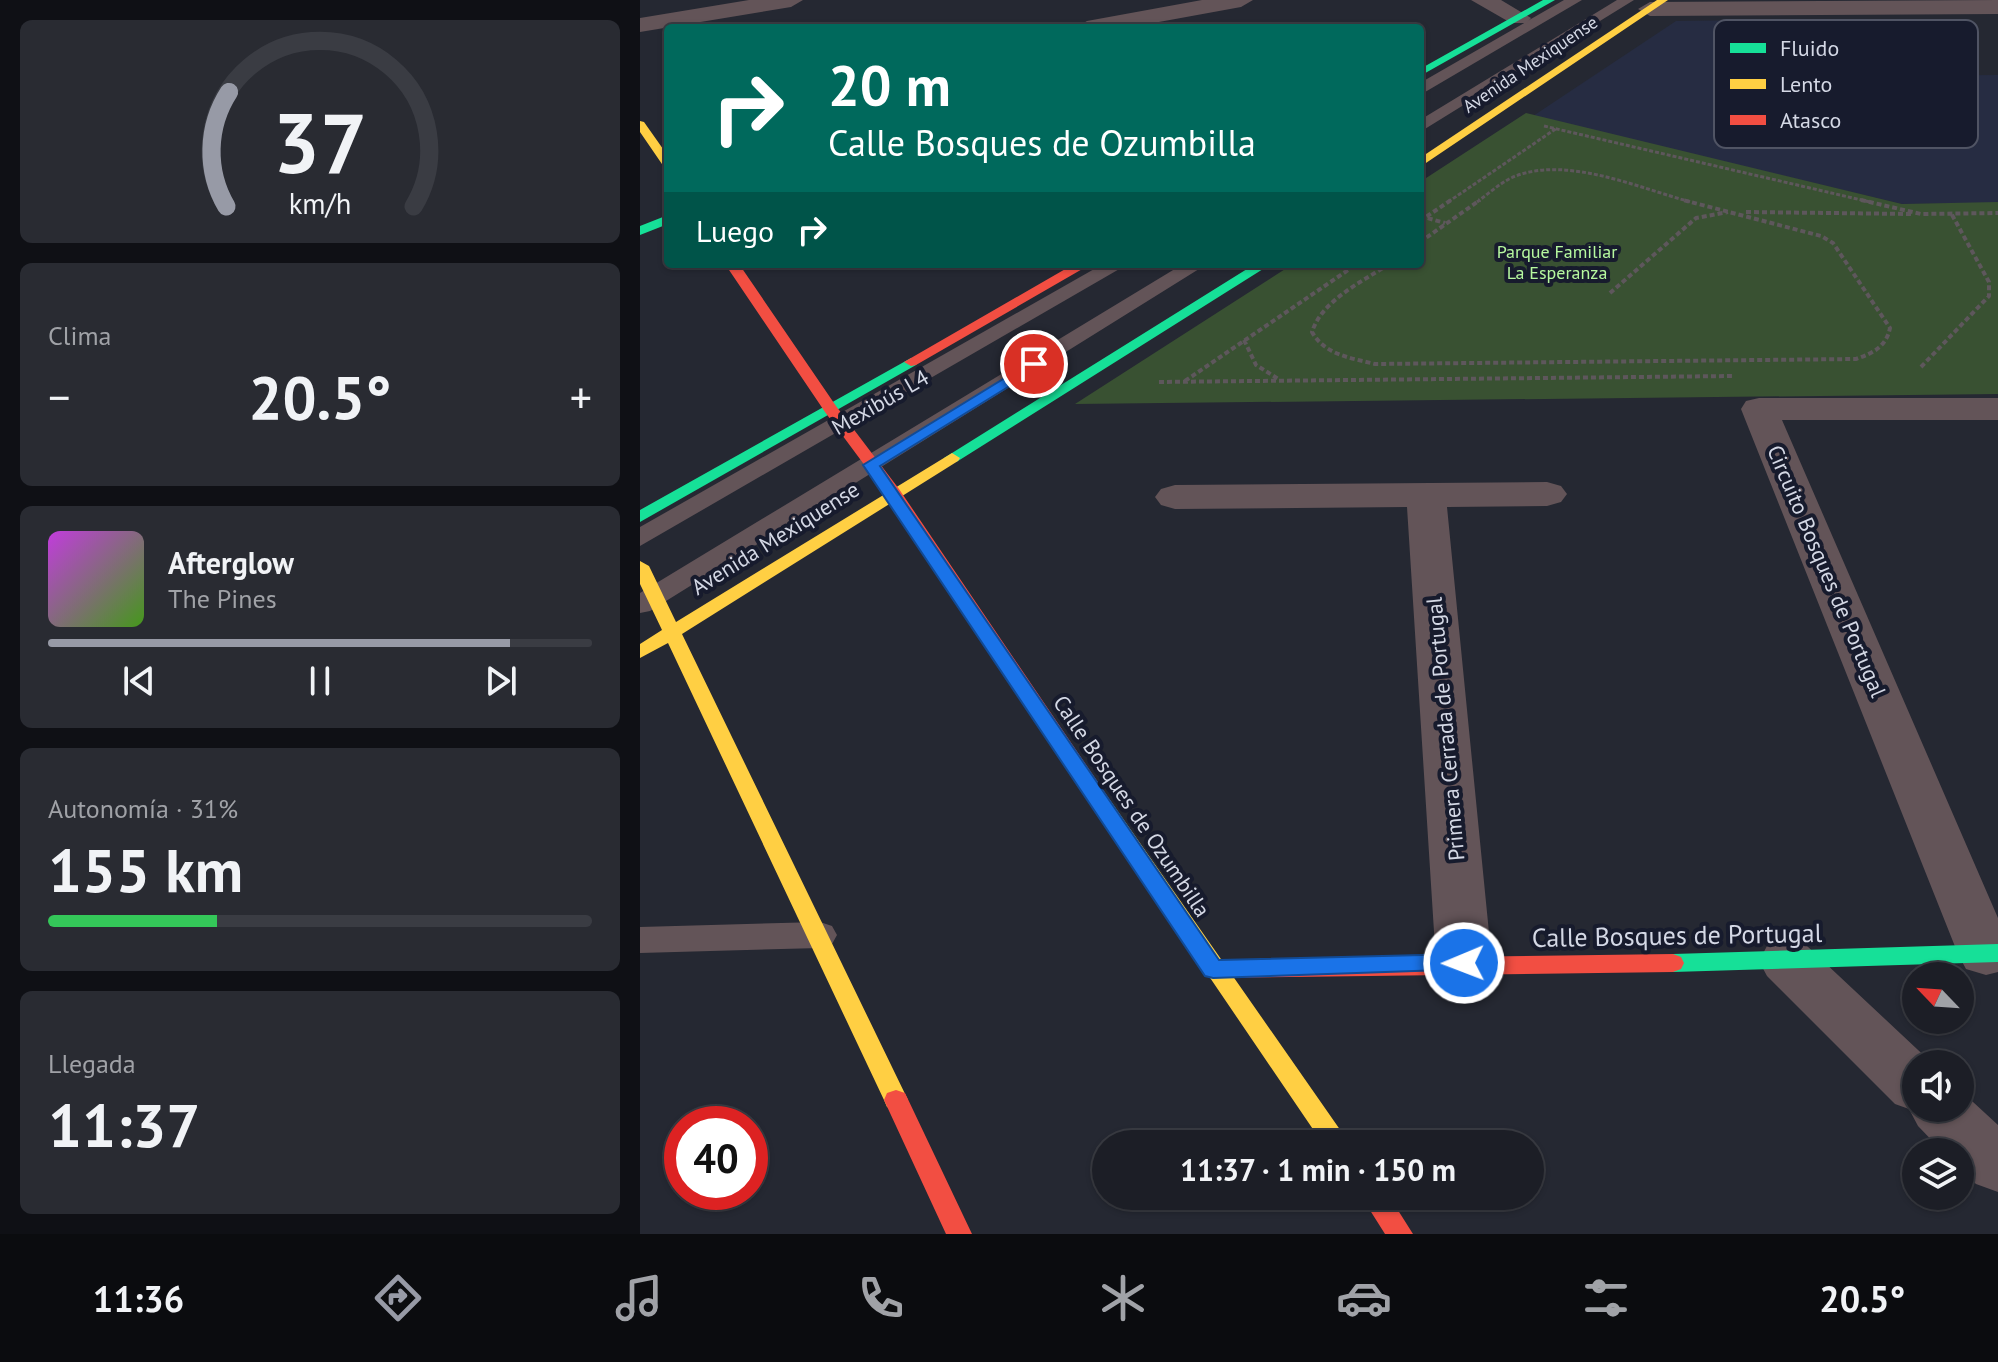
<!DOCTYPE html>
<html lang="es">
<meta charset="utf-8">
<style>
body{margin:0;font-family:"PT Sans",sans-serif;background:#292b32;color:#f1f3f6;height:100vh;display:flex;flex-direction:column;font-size:30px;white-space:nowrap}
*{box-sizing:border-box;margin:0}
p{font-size:26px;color:#a0a2a7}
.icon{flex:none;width:44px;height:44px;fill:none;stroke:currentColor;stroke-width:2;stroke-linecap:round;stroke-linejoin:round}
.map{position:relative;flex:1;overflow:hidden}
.panel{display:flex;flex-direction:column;gap:20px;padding:20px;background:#0f1015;width:640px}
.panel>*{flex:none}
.top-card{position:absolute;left:24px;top:24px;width:760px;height:244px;border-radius:8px;box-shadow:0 2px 6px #0004,0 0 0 2px #3a3c43;background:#00695c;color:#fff;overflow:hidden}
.needle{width:52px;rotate:295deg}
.tools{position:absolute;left:1262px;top:962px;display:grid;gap:16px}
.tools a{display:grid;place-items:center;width:72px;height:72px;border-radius:50%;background:#1c1e26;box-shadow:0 2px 6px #0004,0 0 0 2px #3a3c43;font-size:40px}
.speed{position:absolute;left:24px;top:1106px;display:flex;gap:16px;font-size:40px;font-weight:700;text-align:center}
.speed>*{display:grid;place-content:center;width:104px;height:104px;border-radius:50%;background:#1c1e26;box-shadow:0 2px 6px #0004,0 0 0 2px #3a3c43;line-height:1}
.speed .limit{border:12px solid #d22;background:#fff;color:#111}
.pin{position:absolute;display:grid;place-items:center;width:68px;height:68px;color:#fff;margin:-34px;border:4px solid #fff;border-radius:50%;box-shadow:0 2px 8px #0007}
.me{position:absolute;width:88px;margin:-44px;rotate:269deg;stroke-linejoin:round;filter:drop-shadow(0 0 6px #0008)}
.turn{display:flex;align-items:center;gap:28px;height:168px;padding:0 32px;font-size:36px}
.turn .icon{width:104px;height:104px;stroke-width:2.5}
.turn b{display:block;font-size:56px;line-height:68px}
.then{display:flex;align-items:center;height:76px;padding:0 32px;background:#0003;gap:16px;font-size:30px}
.big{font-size:60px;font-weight:600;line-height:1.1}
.panel .tile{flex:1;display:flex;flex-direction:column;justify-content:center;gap:12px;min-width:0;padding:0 28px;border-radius:12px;background:#292b32}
.panel .dial{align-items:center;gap:0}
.dial svg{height:208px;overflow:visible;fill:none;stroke:#3a3c43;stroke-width:7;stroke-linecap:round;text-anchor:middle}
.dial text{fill:#f1f3f6;stroke:none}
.song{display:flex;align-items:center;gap:24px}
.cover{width:96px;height:96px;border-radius:12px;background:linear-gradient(135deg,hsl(290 70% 55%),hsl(100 70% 35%))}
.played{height:8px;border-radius:4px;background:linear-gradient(90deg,#979aa6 85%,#3a3c43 85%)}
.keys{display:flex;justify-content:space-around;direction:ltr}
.heat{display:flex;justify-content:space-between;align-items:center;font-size:44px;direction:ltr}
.charge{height:12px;border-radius:6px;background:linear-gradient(90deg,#34c759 31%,#3a3c43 0)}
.trip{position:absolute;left:452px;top:1130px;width:452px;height:80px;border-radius:40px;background:#1c1e26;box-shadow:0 2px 6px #0004,0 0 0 2px #3a3c43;font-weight:600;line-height:80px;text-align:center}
.tab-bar{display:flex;height:128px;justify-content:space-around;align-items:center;background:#0b0c0f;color:#a0a2a7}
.tab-bar .icon{width:56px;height:56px}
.tab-bar .active{color:#979aa6}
.tab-bar b{font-size:36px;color:#f1f3f6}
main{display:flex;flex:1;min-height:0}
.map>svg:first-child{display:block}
.built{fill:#262c42}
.green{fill:#395132}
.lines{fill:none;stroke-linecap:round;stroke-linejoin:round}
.path-far1{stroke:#5e575c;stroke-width:3;stroke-dasharray:4 2;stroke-linecap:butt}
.path{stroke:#5e575c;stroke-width:4;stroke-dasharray:5 3;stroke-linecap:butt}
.lane{fill:#635458;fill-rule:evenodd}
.street{fill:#635458;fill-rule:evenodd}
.fast{fill:#16e098;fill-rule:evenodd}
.slow{fill:#ffcf43;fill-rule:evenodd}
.jam{fill:#f24e42;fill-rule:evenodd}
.route{fill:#1a73e8;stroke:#114b97;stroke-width:2}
.labels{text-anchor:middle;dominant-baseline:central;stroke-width:8;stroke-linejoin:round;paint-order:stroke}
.far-street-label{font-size:18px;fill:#d4d8e5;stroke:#171b2d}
.far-park-label{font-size:18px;fill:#b6f89f;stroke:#171b2d}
.street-label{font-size:22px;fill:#d4d8e5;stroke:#171b2d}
.near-street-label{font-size:26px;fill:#d4d8e5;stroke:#171b2d}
.key{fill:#171b2d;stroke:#505464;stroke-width:2}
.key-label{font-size:22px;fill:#d4d8e5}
</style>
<main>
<section class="panel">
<div class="tile dial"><svg viewBox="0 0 100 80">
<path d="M14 69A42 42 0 1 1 86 69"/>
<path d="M14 69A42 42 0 0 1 15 25" stroke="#979aa6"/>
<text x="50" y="56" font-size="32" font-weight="700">37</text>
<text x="50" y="72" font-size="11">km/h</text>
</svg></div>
<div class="tile"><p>Clima</p>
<div class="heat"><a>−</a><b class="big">20.5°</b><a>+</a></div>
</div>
<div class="tile">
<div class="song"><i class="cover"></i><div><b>Afterglow</b><p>The Pines</p></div></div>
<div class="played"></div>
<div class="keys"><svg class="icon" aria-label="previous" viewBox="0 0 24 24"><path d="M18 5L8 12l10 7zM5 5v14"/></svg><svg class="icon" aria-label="pause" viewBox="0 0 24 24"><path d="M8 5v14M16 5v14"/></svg><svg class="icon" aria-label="next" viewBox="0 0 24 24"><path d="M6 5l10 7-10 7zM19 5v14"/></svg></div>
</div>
<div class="tile"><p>Autonomía · 31%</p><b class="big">155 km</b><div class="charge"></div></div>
<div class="tile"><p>Llegada</p><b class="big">11:37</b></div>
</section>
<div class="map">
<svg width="1358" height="1234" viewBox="0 0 1358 1234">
<rect width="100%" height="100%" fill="#252832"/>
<path class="built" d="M 1192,19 L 1238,76 L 1358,75 L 1358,203 L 1262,204 L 893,116 L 1036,21 Z"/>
<path class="green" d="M 886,113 L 1262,204 L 1358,202 L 1358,394 L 435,404 L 653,264 L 780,264 L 780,182 Z"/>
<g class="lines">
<path class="path-far1" d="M 904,126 L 1230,202
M 808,202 L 917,128
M 837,202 C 848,194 860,183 873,177 C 927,155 998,188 1051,202"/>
<path class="path" d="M 1221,200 L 1281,214 L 1358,213
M 1106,212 L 1272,214
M 780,216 L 805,223
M 780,221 L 811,200
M 780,242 L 840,200
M 749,264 C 722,282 682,300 672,332 C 685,355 711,358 735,364 L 1216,359 C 1233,353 1246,347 1250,328 L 1193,243 L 1181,236 L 1043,200
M 970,293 L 1056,218 L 1088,212
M 604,340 L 616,365 L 640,380
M 1281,367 L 1349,296 L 1349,282 L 1311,213
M 545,381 L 717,264
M 519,382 L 1093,376"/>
<path class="lane" d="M 924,0 L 942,0 L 780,95 L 780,83 Z
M 977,0 L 994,0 L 780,132 L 780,120 Z
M 463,264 L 488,264 L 0,546 L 0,527 Z
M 543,264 L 567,264 L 10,611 L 0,613 L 0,593 Z
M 180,922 L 192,926 L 197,935 L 192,944 L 180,948 L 0,953 L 0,927 Z"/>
<path class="street" d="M 109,0 L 163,0 L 151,7 L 0,32 L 0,18 Z
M 562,0 L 613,0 L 601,7 L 486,28 L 435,28 L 447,21 Z
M 831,0 L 861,0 L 891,18 L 887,23 L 871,23 Z
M 1358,0 L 1358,14 L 1010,16 L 998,9 L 1010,2 Z
M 1119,398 L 1358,398 L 1358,420 L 1142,420 L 1358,918 L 1358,972 L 1346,975 L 1326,969 L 1318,954 L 1101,409 L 1106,401 Z
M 907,482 L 921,486 L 927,494 L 921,502 L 907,506 L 807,507 L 852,963 L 844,978 L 824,985 L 804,978 L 796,963 L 767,507 L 535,509 L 521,505 L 515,497 L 521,489 L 535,485 Z
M 1147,939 L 1167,946 L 1293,1064 L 1276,1064 L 1276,1108 L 1320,1108 L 1320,1090 L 1358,1125 L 1358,1192 L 1336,1184 L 1320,1169 L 1320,1152 L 1303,1152 L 1278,1126 L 1269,1109 L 1255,1104 L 1127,976 L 1119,961 L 1127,946 Z"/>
<path class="fast" d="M 903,0 L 915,0 L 780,76 L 780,69 Z
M 28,215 L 28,224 L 0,235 L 0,226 Z
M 615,264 L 631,264 L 318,461 L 312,463 L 304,458 Z
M 271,358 L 278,362 L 276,365 L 0,522 L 0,510 Z
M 1358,944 L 1358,962 L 1033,972 L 1025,969 L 1022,963 L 1025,957 L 1033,954 Z"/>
<path class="slow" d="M 1017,0 L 1028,0 L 780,167 L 780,158 Z
M 0,121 L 4,122 L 28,156 L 28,169 L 24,167 L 0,132 Z
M 312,453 L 320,458 L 318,461 L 42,634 L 268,1100 L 265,1107 L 256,1110 L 247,1107 L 244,1100 L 28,643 L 0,658 L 0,644 L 22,630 L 0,584 L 0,561 L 9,566 L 36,622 Z
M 463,798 L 470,800 L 710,1144 L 683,1144 L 456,810 L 453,805 L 456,800 Z"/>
<path class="jam" d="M 85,264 L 99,264 L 196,406 L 259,489 L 470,800 L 473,805 L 470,810 L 456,810 L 246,494 L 185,412 Z
M 434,264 L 451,264 L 276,365 L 271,366 L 264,362 Z
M 1033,954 L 1041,957 L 1044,963 L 1041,969 L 1033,972 L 573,978 L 565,975 L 562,969 L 565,963 L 573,960 Z
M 256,1090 L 265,1093 L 332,1234 L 306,1234 L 244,1100 L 247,1093 Z
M 721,1196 L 749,1196 L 773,1234 L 745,1234 Z"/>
</g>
<path class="route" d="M 394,360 L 402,364 L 399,368 L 240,466 L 579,960 L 824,954 L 832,956 L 836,963 L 832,969 L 573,978 L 565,976 L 223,465 Z"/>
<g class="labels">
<g class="far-street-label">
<text transform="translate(890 64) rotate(-34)">Avenida Mexiquense</text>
</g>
<g class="far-park-label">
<text x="917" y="251">Parque Familiar<tspan x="917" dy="21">La Esperanza</tspan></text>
</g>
<g class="street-label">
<text transform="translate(240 402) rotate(-30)">Mexibús L4</text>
<text transform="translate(135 538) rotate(-32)">Avenida Mexiquense</text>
<text transform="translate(1187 571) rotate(67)">Circuito Bosques de Portugal</text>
<text transform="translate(805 729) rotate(-95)">Primera Cerrada de Portugal</text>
<text transform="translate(492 806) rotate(56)">Calle Bosques de Ozumbilla</text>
</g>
<g class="near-street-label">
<text transform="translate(1037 935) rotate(-1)">Calle Bosques de Portugal</text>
</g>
</g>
<rect x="1074" y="20" width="264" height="128" rx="12" class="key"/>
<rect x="1090" y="43" width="36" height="10" fill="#16e098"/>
<rect x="1090" y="79" width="36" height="10" fill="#ffcf43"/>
<rect x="1090" y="115" width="36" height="10" fill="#f24e42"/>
<g class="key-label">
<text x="1140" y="56">Fluido</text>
<text x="1140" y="92">Lento</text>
<text x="1140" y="128">Atasco</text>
</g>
</svg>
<div class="tools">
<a><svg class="needle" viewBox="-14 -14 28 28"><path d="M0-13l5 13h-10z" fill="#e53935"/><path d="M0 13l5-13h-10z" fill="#a0a2a7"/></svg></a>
<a><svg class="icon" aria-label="sound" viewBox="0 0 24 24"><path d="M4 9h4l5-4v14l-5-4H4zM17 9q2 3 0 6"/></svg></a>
<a><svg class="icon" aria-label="layers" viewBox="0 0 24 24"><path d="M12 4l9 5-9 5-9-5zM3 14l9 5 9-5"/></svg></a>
</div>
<div class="speed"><div class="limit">40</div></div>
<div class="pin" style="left:394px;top:364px;background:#d93025"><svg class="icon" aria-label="arrive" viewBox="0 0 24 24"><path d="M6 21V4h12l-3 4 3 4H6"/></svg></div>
<svg class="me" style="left:824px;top:963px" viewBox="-20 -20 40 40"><circle r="17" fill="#1a73e8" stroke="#fff" stroke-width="3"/><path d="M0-11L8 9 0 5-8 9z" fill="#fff"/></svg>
<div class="trip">11:37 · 1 min · 150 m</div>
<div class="top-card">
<div class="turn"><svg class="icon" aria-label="right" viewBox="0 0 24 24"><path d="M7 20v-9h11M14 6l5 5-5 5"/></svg><div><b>20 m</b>Calle Bosques de Ozumbilla</div></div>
<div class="then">Luego<svg class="icon" aria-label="right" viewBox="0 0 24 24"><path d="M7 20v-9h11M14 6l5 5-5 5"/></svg></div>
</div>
</div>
</main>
<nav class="tab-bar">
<b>11:36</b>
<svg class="icon active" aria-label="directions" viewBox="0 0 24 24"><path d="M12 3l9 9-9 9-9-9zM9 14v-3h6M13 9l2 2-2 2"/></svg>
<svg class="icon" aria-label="music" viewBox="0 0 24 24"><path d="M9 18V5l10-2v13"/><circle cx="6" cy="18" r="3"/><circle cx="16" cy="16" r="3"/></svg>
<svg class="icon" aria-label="phone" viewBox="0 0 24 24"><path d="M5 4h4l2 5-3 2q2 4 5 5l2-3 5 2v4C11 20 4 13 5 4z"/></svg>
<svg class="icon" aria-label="climate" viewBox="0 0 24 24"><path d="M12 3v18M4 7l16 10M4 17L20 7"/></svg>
<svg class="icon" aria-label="car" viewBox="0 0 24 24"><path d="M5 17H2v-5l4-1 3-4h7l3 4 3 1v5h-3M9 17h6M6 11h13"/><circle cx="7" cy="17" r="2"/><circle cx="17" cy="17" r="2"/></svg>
<svg class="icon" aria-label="filters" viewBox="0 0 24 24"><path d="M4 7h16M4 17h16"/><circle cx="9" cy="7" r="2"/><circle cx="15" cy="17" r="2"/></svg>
<b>20.5°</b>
</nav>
